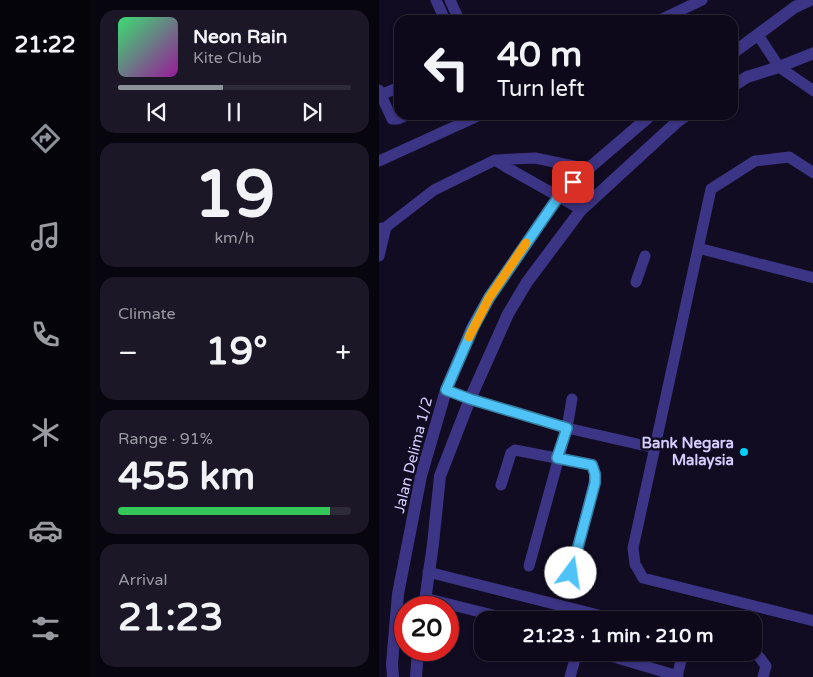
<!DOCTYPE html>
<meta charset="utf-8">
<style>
body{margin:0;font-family:"Varela Round",sans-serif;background:#1b1727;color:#f1f3f6;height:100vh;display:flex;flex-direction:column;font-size:19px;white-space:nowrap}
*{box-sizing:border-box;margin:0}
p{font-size:16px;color:#9a9aa2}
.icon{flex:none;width:28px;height:28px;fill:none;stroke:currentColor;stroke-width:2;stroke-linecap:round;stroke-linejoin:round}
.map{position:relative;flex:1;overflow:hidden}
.sheet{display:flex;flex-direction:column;gap:10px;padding:10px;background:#07050e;width:289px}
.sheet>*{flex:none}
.banner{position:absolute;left:15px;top:15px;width:344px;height:105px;border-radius:15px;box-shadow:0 1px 4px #0004,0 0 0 1px #2d2a39;background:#0d091a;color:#f1f3f6;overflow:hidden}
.speed{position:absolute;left:15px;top:596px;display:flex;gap:10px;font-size:25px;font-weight:700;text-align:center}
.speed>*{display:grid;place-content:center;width:65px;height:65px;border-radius:50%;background:#0d091a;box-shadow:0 1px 4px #0004,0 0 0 1px #2d2a39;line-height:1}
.speed .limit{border:8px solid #d22;background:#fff;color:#111}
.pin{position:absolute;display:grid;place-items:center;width:42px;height:42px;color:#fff;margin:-21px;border-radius:10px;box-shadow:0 2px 8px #0006}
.me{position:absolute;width:55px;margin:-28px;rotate:14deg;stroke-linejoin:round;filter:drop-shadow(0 0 4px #0008)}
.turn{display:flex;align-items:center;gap:18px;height:105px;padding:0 20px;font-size:22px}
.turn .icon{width:65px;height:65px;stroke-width:2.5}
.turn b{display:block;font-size:35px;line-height:42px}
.big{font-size:38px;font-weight:800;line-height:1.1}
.sheet .card{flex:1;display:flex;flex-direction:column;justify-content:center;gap:8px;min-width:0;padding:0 18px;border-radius:15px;background:#1b1727}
.sheet .dial{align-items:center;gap:0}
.dial b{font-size:65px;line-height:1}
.song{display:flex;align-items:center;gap:15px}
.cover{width:60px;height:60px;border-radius:8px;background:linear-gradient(135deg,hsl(140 70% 55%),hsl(300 70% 35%))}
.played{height:5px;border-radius:2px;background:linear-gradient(90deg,#8c9099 45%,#2d2a39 45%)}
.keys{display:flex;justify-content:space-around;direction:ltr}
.heat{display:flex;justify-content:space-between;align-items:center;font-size:28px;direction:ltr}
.charge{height:8px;border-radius:4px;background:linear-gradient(90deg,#34c759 91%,#2d2a39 0)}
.trip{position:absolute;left:95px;top:611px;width:288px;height:50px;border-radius:15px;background:#0d091a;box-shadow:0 1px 4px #0004,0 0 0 1px #2d2a39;font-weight:800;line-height:50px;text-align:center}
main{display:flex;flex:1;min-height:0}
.tabs{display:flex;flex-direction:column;width:90px;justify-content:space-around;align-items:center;background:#05040a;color:#9a9aa2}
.tabs .icon{width:35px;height:35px}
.tabs .active{color:#8c9099}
.tabs b{font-size:22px;color:#f1f3f6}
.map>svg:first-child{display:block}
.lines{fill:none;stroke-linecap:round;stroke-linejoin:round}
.service{stroke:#3c3484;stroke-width:11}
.minor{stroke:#3c3484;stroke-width:12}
.route-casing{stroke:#337fa1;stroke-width:12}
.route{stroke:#4fc3f7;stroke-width:9}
.slow{stroke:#f59e0b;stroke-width:9}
.poi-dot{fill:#00cff8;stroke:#110c22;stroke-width:2}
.labels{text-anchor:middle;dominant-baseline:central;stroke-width:5;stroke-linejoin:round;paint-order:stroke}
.poi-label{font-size:15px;font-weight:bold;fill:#d6cdff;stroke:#110c22;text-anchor:end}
.street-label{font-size:15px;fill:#d6cdff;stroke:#110c22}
</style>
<main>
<nav class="tabs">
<b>21:22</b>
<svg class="icon active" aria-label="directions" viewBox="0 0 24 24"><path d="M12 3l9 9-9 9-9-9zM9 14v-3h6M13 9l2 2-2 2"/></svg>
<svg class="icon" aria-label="music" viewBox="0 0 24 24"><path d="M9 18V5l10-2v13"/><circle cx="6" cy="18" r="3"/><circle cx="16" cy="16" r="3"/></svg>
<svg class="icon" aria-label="phone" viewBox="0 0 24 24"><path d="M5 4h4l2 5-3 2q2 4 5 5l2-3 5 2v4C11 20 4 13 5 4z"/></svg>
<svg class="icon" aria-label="climate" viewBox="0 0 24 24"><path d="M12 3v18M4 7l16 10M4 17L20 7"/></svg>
<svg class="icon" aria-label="car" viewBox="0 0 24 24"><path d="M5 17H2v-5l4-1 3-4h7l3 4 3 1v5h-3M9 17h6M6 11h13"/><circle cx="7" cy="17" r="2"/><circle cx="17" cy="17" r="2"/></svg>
<svg class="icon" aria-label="filters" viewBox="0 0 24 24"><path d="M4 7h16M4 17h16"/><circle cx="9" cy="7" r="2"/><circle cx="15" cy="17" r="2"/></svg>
</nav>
<section class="sheet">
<div class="card">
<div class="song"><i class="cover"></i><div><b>Neon Rain</b><p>Kite Club</p></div></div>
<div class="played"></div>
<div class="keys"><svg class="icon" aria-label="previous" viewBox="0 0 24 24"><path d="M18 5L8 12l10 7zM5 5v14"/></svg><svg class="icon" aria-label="pause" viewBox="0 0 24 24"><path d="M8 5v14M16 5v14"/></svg><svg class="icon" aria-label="next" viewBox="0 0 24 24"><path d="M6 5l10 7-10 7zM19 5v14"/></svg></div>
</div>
<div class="card dial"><b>19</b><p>km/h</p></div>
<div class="card"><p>Climate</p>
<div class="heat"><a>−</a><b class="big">19°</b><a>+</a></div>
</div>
<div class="card"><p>Range · 91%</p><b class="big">455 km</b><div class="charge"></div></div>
<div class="card"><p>Arrival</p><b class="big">21:23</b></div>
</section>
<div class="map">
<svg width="435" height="677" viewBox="0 0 435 677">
<rect width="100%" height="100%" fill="#110c22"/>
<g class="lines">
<path class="service" d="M 57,0 L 66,20
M 71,0 L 80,20
M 281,20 L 323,0
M 379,35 L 400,67 L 435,91
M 0,90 L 2,95 L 20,87
M 2,95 L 13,119 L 19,119 L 28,115
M 116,160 C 144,178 174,192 202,210
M 0,161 L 101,115
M 435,173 L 410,157 L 376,161 L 332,189 L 254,548 L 256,564 L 264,578 L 435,621
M 0,229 L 7,227 L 55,190 L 116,160 L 156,158 L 209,169
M 319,248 L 435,278
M 0,256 L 7,227
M 257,282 L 266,256
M 67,390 L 91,399 L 188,428 L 193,399
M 122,485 L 132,453 L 136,450 L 213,465 L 216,474 L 215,483 L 193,573
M 150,566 L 188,428 L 276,448
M 49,572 L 239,620
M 46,598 L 133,620
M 218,652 L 299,676
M 373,652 L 378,654 L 387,666 L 384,677
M 191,677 L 198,652
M 298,677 L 304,652"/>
<path class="minor" d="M 354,53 L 416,7 L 431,0
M 354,86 L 368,77 L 400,67 L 435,53
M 45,608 L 54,544 L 61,476 L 91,399 L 129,314 L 148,282 L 202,210 L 299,121 L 308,115
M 14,677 L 13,664 L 19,594 L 42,476 L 67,390 L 93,328 L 110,298 L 180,196 L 209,169 L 272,115
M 37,677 L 39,650"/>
</g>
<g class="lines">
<defs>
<path id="route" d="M 192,573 L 216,483 L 216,474 L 213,465 L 178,458 L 188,428 L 91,399 L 67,390 L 94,328 L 110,298 L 180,196 L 194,182"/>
</defs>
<use href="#route" class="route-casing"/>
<use href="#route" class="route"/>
<path class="slow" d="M 90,337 L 110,298 L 147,243"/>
</g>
<circle class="poi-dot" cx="365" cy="452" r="5"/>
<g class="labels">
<g class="poi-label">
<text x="355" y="443">Bank Negara<tspan x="355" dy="17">Malaysia</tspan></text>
</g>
<g class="street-label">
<text transform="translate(34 455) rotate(-76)">Jalan Delima 1/2</text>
</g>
</g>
</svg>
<div class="speed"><div class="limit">20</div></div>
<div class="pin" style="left:194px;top:182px;background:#d93025"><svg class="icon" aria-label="arrive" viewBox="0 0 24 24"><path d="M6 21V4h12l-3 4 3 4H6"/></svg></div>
<svg class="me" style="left:192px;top:573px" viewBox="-20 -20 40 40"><circle r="19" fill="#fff"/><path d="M0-13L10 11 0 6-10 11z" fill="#4fc3f7"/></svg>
<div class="trip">21:23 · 1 min · 210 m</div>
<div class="banner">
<div class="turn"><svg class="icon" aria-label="left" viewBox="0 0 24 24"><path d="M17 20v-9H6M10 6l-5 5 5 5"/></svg><div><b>40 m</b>Turn left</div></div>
</div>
</div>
</main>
